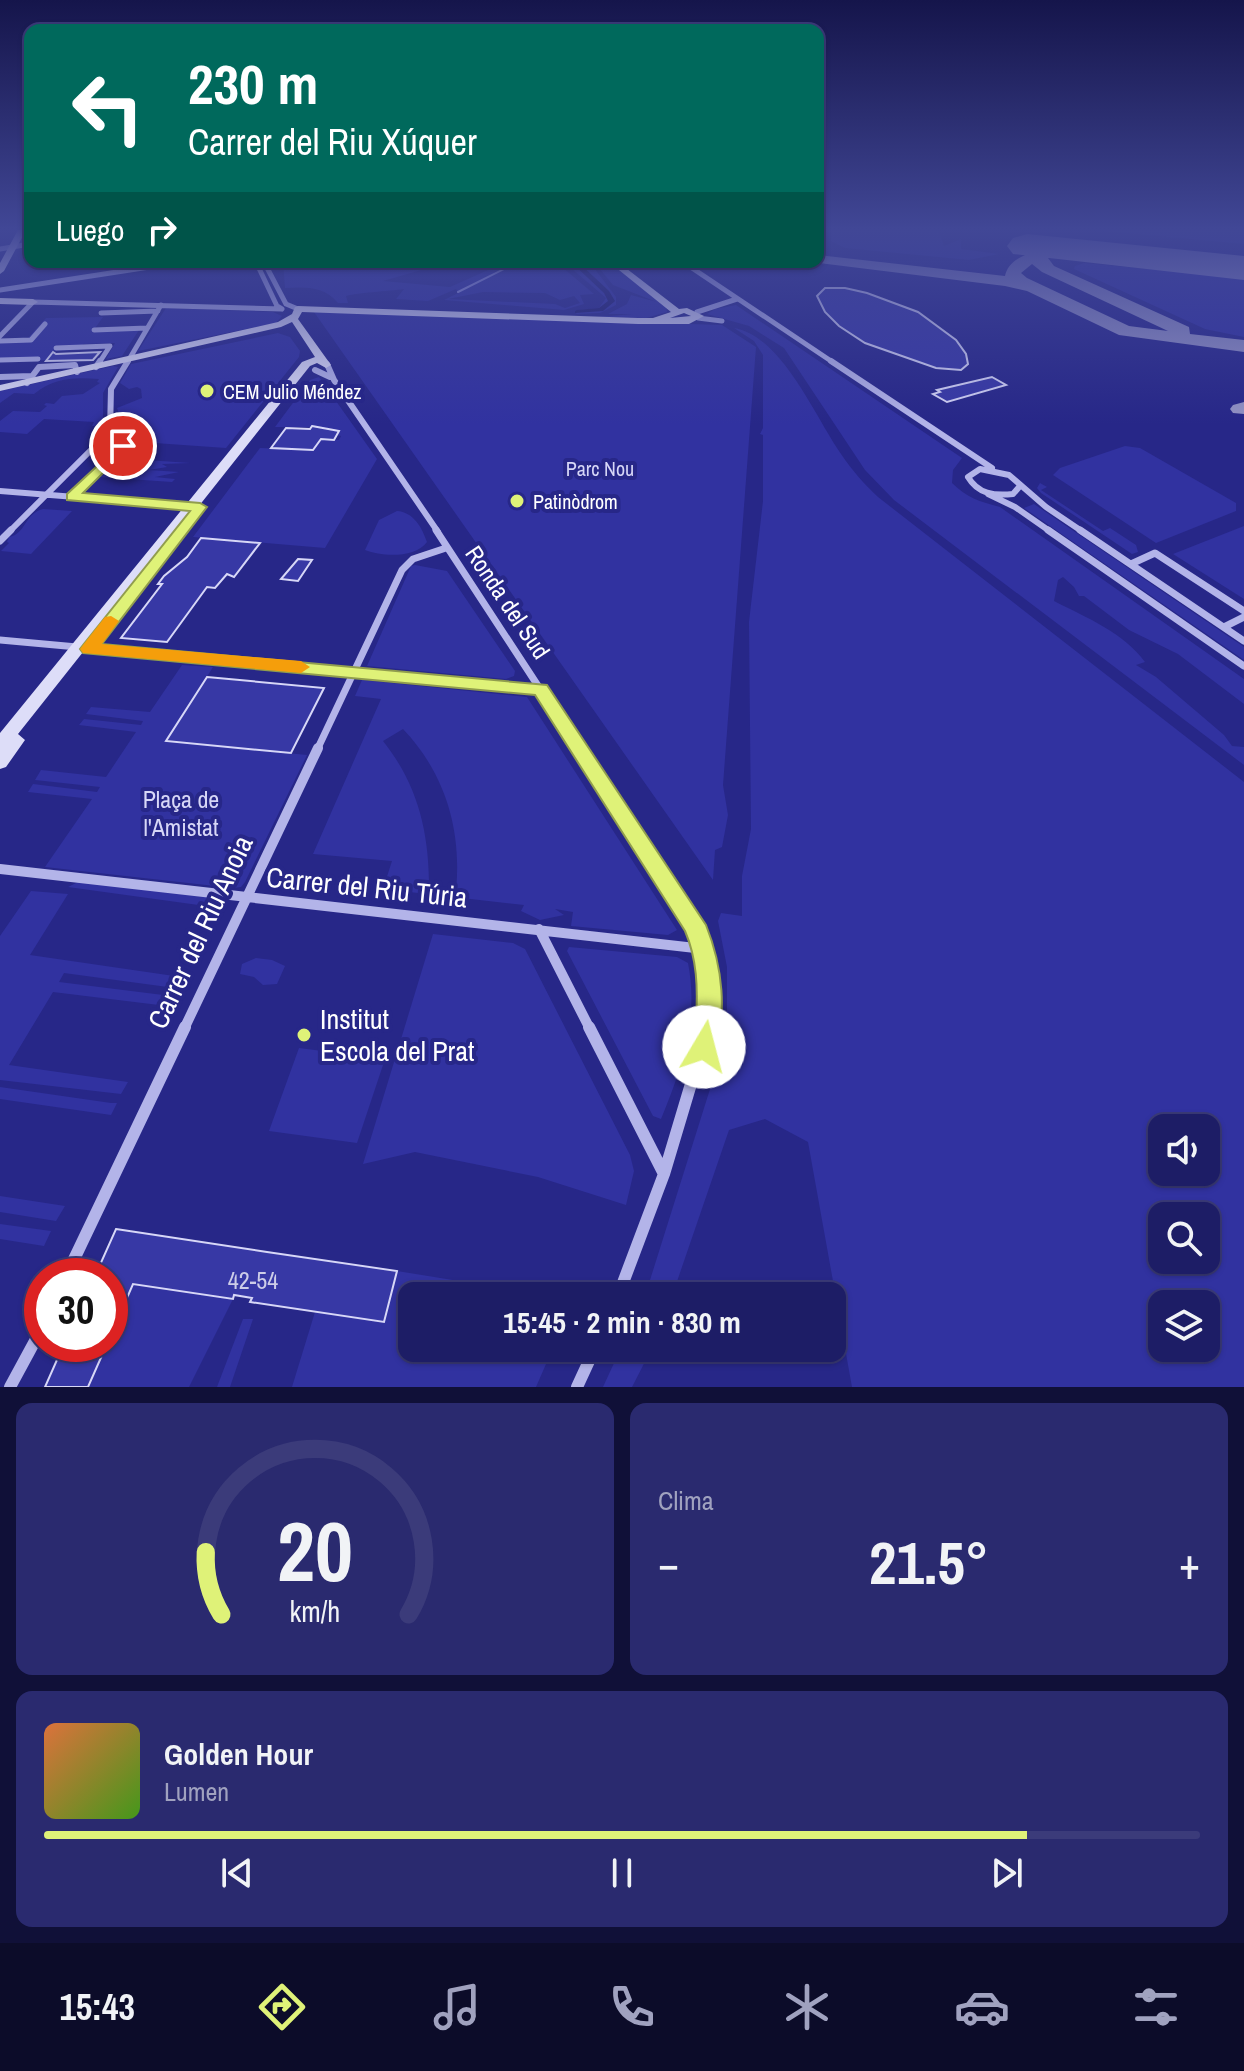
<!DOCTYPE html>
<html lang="es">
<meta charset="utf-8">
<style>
body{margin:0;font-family:"Archivo Narrow",sans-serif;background:#2a2a6f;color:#f1f3f6;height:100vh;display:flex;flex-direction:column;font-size:30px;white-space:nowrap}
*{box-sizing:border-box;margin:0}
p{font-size:26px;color:#a0a2bf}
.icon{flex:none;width:44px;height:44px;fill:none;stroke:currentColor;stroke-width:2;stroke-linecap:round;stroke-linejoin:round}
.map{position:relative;height:1387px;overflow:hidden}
.drawer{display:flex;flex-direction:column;gap:16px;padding:16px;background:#101038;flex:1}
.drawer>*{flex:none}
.hud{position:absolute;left:24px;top:24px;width:800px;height:244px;border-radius:16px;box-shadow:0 2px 6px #0004,0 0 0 2px #3b3b7a;background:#00695c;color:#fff;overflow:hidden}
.controls{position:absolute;left:1148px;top:1114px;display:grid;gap:16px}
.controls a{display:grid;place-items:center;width:72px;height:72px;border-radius:16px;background:#1d1d66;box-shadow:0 2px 6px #0004,0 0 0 2px #3b3b7a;font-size:40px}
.speed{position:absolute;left:24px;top:1258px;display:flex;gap:16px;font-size:40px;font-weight:700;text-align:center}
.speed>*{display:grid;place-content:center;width:104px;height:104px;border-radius:50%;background:#1d1d66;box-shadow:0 2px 6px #0004,0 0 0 2px #3b3b7a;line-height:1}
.speed .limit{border:12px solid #d22;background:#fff;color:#111}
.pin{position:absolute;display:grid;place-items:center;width:68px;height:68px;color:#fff;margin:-34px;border:4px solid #fff;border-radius:50%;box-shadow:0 2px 8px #0007}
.me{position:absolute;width:88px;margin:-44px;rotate:8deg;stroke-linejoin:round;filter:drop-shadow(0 0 6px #0008)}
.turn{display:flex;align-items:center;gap:28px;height:168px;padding:0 32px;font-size:36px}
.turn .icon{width:104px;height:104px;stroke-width:2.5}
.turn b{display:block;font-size:56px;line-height:68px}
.then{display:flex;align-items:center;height:76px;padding:0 32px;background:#0003;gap:16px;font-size:30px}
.big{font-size:60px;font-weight:800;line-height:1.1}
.drawer .tile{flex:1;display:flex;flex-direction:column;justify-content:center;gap:12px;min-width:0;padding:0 28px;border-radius:16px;background:#2a2a6f}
.drawer .dial{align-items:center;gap:0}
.dial svg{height:208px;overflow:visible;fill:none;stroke:#3b3b7a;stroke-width:7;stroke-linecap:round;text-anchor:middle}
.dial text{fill:#f1f3f6;stroke:none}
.song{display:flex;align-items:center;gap:24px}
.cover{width:96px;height:96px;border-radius:12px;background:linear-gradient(135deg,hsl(20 70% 55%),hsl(100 70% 35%))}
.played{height:8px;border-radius:4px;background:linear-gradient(90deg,#dff278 85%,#3b3b7a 85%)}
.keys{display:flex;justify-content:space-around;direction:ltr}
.heat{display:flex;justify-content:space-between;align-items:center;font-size:44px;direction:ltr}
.drawer .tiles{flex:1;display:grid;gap:16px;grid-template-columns:1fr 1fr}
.tile:last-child{grid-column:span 2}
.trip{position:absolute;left:398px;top:1282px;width:448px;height:80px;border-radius:16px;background:#1d1d66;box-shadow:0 2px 6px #0004,0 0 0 2px #3b3b7a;font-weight:800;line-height:80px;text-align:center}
.dock{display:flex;height:128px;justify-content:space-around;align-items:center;background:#0c0c29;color:#a0a2bf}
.dock .icon{width:56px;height:56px}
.dock .current{color:#dff278}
.dock b{font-size:36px;color:#f1f3f6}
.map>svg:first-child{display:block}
.green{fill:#3132a0;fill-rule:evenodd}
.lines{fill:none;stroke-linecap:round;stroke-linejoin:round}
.stream{stroke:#a7a9e9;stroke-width:2}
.canal{fill:#1c1b69;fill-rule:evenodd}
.taxiway{fill:#9393c4;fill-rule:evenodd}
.runway{fill:#9393c4;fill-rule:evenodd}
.building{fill:#3738a5;stroke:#d7d7f7;stroke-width:2}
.street-far4{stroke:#b3b4e9;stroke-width:5}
.street-far3{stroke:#b3b4e9;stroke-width:6}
.street-far2{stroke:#b3b4e9;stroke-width:7}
.street-far1{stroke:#b3b4e9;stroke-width:10}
.street{stroke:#b3b4e9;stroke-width:12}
.secondary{fill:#ddddf8;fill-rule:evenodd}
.route{fill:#dff278;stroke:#919d4e;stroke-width:2}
.slow{fill:#f59e0b}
.poi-dot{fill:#dff278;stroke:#272788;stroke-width:3}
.labels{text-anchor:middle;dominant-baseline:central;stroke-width:8;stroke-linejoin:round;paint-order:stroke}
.far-poi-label{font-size:20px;fill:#fff;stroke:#272788;text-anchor:start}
.far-park-label{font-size:20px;fill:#d7d7f7;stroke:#272788}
.street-label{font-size:24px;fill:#fff;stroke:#272788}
.park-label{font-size:24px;fill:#d7d7f7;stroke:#272788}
.near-number-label{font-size:24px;fill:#cdcde8}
.near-street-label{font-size:28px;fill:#fff;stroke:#272788}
.near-poi-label{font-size:28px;fill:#fff;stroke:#272788;text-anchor:start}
</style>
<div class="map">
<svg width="1244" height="1387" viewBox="0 0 1244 1387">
<rect width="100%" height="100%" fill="#272788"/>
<path class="green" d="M 832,230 L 938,230 L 944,246 L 961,239 L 961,249 L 999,254 L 969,260 L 845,248 L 831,241 Z
M 1095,230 L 1244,230 L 1244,244 Z
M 283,262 L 449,262 L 383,281 L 450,287 L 506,262 L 523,262 L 512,267 L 528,269 L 537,262 L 556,262 L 594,294 L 580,295 L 584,304 L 564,310 L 444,300 L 458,293 L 456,289 L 428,301 L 396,299 L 404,289 C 390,291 354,293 346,296 L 348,303 L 338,303 C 324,286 305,287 285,288 ZM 483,292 L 545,293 L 560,300 L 574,296 L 580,303 L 565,308 L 555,304 L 448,299 Z
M 564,262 L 591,264 L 616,297 L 616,305 L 600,313 L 576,314 L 578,310 L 599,308 L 606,298 Z
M 594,262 L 608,262 L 666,304 L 667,312 L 646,318 L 598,317 L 633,314 L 608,314 L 627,304 L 631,295 L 657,302 L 613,285 Z
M 1084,263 L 1244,278 L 1244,337 L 1205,329 L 1074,269 L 1075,266 Z
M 736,305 L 962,458 L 953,470 L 952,483 C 966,497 980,502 1000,507 L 1244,679 L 1244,704 L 1178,654 L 1129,630 L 1084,596 L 1079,596 L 1074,587 L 1063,577 L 1058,580 L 1054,601 C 1087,618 1123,632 1145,662 L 1136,665 L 1156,677 L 1224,735 L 1232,746 L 1244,747 L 1244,765 L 894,500 L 865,470 L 784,348 L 749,326 L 707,314 L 715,309 Z
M 166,308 L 273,312 L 282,316 L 276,323 L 138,351 Z
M 314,312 L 722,325 L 756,347 L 723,785 L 728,815 L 722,847 L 715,850 L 713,880 Z
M 103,317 L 93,331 L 139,330 L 122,356 L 106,359 L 115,343 L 83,344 L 79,350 L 54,351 L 46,360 L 0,362 L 0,342 L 28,338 L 46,318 Z
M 734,328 C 782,336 815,417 841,454 C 852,470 864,484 878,497 L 1244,782 L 1244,1387 L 852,1387 L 808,1142 L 765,1119 L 729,1130 L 672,1296 L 645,1296 L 727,1035 L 727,967 L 718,921 L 721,913 L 742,916 L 742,876 L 751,829 L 749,622 L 763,501 L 763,435 L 760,434 L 763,428 L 763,355 L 754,341 ZM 1206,1128 L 1206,1172 L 1162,1172 L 1162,1128 ZM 1162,1216 L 1206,1216 L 1206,1260 L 1162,1260 ZM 1162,1304 L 1206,1304 L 1206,1348 L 1162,1348 Z
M 278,333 L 290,337 L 300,351 L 299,357 L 226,448 L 112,440 L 122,422 L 117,408 L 142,398 L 141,389 L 137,387 L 129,389 L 120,383 L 131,364 Z
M 113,366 L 118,367 L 103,393 L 103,426 L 92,426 L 94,422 L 44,419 L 27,434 L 0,432 L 0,421 L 13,411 L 40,412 L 47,406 L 44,405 L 46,403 L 54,404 L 62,396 L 83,394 L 100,383 L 97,382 L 99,379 C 73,377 54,378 34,394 L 14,393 L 0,403 L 0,391 Z
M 319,377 L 377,459 L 325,548 L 193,537 L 260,448 L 313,450 L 320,439 L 339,440 L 341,436 L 337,435 L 338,432 L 322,430 L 323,427 L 275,427 L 310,380 Z
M 1125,446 L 1140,448 L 1236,503 L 1236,511 L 1156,543 L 1053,475 L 1060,468 Z
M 118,458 L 190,463 L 162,464 L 167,467 L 149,470 L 179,472 L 155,477 L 175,479 L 172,482 L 99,477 L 102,474 L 137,476 L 130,472 L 143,462 L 116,461 Z
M 1040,483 L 1047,487 L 1041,490 L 1103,531 L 1110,528 L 1136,545 L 1138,552 L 1132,554 L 1041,493 L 1037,488 Z
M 1034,504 L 1244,647 L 1244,660 L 1024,508 Z
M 43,509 L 72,511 L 31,554 L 1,551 L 9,543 L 7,542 L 9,537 C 26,534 24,514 43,509 Z
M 397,511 C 413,512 422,527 427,542 C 415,558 383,557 365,550 L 379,520 Z
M 1244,526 L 1244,599 L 1173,554 Z
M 415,565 L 447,571 L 515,671 L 514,676 L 506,679 L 367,666 L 411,566 Z
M 182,665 L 213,667 L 167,741 L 307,755 L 245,882 L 241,887 L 233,888 L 45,867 L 92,799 L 28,792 L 33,784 L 97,792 L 100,787 L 35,780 L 41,770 L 106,777 L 136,732 L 79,725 L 84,719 L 141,725 L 143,721 L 86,714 L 91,707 L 150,712 Z
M 362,680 L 527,697 L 677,930 L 668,935 L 571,926 L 573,912 L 555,909 L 564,915 L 540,920 L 521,911 L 524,905 L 383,889 L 392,861 L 313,854 L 381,699 L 355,696 ZM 403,729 C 445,773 462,830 456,890 L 429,893 C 430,836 419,786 383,741 Z
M 80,881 L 221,899 L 213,907 L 68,887 Z
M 31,891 L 68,894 L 30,955 L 181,977 L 175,988 L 64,973 L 59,982 L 171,996 L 167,1006 L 53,992 L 9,1065 L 128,1082 L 121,1094 L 0,1080 L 0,936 Z
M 433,934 L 513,943 L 525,949 L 630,1155 L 634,1171 L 626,1205 L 538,1177 L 415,1152 L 363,1164 Z
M 569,947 L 677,957 L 688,963 C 699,1018 682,1068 661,1119 L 653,1116 L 567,951 Z
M 256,958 L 272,960 L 285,966 L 277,984 L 263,985 L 254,977 L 240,974 L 242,964 Z
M 299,1048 L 385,1059 L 357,1143 L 269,1131 Z
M 0,1087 L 111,1103 L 117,1103 L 111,1115 L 0,1099 Z
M 0,1196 L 65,1206 L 56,1221 L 0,1212 Z
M 0,1224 L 51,1231 L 44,1246 L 0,1239 Z
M 397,1271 L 552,1296 L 412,1296 L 412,1348 L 553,1348 L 536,1387 L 292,1387 L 315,1312 L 384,1322 Z
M 133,1284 L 233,1299 L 189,1387 L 88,1387 L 107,1344 L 110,1344 L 110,1337 Z
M 243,1319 L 253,1319 L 230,1387 L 217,1387 Z
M 621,1348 L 652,1348 L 632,1387 L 603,1387 Z"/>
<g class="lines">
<path class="stream" d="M 458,292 L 518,262"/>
<path class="canal" d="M 571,262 L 578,262 L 609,291 L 615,301 L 614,302 L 603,311 L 575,313 L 575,311 L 577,310 L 599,308 L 608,301 L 604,293 Z"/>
<path class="taxiway" d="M 1058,247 L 1090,248 L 1098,253 L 1090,258 L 1048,258 L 1054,266 L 1189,327 L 1190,334 L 1244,340 L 1244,352 L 1119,335 L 1027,291 L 1005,286 L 811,262 L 818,262 L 818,255 L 1005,276 C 1009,255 1039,250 1058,247 ZM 1032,264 L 1042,272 L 1168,331 L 1129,326 L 1027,278 L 1021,273 Z
M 1244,402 L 1244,414 L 1233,413 L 1230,409 L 1233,405 Z"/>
<path class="runway" d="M 1027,234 L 1244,256 L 1244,280 L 1013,254 L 1007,246 L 1013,238 Z"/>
</g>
<path class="building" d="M 825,288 L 845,288 L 867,293 L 918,312 L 956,340 L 966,354 L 968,364 L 961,370 L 936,368 L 865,343 L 839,326 L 825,312 L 817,296 Z
M 53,352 L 56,354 L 100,352 L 93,360 L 46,361 Z
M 992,377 L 1006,385 L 947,402 L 933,394 L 940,392 L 937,390 Z
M 312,426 L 339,431 L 334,440 L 321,439 L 313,450 L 271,448 L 286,428 L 310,429 Z
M 201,538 L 260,543 L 234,577 L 227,574 L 215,588 L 207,587 L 167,642 L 121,638 L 162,584 L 158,584 L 164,576 L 187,557 Z
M 298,559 L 312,560 L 298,581 L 281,579 Z
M 207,677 L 324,688 L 291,753 L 166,741 Z
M 116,1229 L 267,1252 L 397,1271 L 384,1322 L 250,1302 L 252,1298 L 234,1295 L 233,1299 L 133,1284 L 110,1337 L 110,1276 L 95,1276 Z
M 64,1344 L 107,1344 L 88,1387 L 45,1387 Z"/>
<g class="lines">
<path class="street-far4" d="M 0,249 L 30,244
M 256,262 L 277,306 L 282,309
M 264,262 L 286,304 L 298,309
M 683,262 L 834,363
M 0,290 L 182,262
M 697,312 L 737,299
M 101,313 L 158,311
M 698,318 L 722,321
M 94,330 L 147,328
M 0,336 L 33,302 L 282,309
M 0,341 L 31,340 L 45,324
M 56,348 L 110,346 L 99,363
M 0,360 L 38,359
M 127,363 L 161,305"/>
<path class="street-far3" d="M 831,361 L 992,468
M 327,364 L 334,380 L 438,532
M 96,367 L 100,361
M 315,370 L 330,377
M 0,377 L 31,376
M 27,383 L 39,367 L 75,365 L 77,372
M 968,477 L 980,469 L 1009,475 L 1046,507 L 1083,532
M 968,477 C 978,494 994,496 1013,494 L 1020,486
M 0,491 L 200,507
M 988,494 L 1015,507 L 1051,532
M 72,497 L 123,446
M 9,532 L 110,431 L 111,389 L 128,361"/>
<path class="street-far2" d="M 436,530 L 580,750
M 1048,530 L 1244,666
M 1080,530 L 1244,641
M 0,541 L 11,530
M 1131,564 L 1155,553 L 1244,611
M 1224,627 L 1244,617
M 0,640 L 540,689
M 317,750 L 402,570 L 413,559 L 446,548"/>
<path class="street-far1" d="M 579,748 L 680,902 L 704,949 L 710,995 L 707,1029
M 0,869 L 704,949
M 539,929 L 590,1029
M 184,1029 L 318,748"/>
<path class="street" d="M 589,1027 L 664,1174
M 66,1276 L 185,1027
M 618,1296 L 664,1174 L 708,1027
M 10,1387 L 42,1328
M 577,1387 L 595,1348"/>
<path class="secondary" d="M 18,230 L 26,230 L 4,271 L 0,274 L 0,263 Z
M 609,262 L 618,262 L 679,309 L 687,308 L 704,316 L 689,324 L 638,324 L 302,312 L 298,319 L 331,365 L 326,368 L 317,363 L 310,366 L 18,734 L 25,740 L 6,767 L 0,769 L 0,733 L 302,362 L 315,357 L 292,322 L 281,327 L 0,391 L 0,385 L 278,322 L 292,314 L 295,307 L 298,306 L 638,318 L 653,318 L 671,312 ZM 684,313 L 691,316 L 670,318 Z
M 0,298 L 33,299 L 38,302 L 33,305 L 0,304 Z"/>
</g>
<linearGradient id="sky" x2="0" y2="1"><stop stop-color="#15154b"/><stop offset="0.54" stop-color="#414796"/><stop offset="1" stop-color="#414796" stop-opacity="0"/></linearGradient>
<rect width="1244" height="424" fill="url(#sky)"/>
<path class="route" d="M 123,442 L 129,446 L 127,449 L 83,493 L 200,503 L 207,507 L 102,644 L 547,685 L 706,925 C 722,965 729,1015 712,1056 L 704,1060 L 695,1056 C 689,1043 696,1032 696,1019 C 698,988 697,959 685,931 L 535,695 L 83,653 L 80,649 L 83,645 L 190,511 L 67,500 L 67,494 Z"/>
<path class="slow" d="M 111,616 L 119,621 L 102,644 L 301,661 L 310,667 L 301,673 L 83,653 L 80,649 L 83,645 L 105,617 Z"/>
<g class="poi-dot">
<circle cx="207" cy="391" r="8"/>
<circle cx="517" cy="501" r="8"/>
<circle cx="304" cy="1035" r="8"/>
</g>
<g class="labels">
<g class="far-poi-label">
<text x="223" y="391">CEM Julio Méndez</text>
<text x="533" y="501">Patinòdrom</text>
</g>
<g class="far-park-label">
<text x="600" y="468">Parc Nou</text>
</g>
<g class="street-label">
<text transform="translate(508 602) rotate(56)">Ronda del Sud</text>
</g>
<g class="park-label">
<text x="181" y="799">Plaça de<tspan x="181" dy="28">l'Amistat</tspan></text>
</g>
<g class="near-number-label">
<text x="253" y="1280">42-54</text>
</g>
<g class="near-street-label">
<text transform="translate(367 887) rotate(6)">Carrer del Riu Túria</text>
<text transform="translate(200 932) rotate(-65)">Carrer del Riu Anoia</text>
</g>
<g class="near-poi-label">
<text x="320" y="1019">Institut<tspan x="320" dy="32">Escola del Prat</tspan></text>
</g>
</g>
</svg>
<div class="controls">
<a><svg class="icon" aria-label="sound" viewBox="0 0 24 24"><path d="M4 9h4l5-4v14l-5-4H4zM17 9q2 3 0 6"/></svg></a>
<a><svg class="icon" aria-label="search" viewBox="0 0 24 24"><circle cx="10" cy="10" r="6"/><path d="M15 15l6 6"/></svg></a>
<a><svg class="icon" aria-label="layers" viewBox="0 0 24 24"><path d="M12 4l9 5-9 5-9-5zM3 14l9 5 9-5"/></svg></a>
</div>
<div class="speed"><div class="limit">30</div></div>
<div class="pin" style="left:123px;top:446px;background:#d93025"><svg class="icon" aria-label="arrive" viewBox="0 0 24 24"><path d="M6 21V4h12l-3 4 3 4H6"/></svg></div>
<svg class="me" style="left:704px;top:1047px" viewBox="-20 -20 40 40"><circle r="19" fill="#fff"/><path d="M0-13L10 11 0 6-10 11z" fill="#dff278"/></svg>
<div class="trip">15:45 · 2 min · 830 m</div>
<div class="hud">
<div class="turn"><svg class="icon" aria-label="left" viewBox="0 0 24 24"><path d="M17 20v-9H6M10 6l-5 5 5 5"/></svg><div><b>230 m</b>Carrer del Riu Xúquer</div></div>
<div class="then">Luego<svg class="icon" aria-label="right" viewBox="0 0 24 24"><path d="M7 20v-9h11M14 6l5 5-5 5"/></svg></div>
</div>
</div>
<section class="drawer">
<div class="tiles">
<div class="tile dial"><svg viewBox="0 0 100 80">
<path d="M14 69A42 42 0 1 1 86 69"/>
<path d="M14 69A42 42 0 0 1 8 45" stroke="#dff278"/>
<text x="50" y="56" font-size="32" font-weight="700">20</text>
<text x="50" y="72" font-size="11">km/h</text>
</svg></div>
<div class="tile"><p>Clima</p>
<div class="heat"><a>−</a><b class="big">21.5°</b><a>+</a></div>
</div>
<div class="tile">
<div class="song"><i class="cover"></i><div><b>Golden Hour</b><p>Lumen</p></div></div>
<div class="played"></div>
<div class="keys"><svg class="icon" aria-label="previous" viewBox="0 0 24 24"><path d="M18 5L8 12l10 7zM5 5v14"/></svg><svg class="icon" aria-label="pause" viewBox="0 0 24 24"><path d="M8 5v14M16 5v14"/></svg><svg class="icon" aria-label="next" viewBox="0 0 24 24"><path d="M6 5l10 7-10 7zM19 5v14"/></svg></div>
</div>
</div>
</section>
<nav class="dock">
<b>15:43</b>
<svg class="icon current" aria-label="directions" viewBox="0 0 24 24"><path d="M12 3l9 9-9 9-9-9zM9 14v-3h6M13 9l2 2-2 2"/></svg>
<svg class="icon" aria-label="music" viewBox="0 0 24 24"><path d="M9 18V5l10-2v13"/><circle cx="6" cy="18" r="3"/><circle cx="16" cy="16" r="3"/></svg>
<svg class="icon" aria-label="phone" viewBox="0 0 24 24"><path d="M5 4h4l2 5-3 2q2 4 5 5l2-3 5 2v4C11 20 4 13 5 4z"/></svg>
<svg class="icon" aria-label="climate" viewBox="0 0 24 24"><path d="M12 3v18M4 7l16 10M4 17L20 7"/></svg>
<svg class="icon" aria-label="car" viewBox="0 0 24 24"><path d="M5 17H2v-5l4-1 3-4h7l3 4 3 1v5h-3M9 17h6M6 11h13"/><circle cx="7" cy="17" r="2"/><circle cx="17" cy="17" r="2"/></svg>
<svg class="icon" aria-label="filters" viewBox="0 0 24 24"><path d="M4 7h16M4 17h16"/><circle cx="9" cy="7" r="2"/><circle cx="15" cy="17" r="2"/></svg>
</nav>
